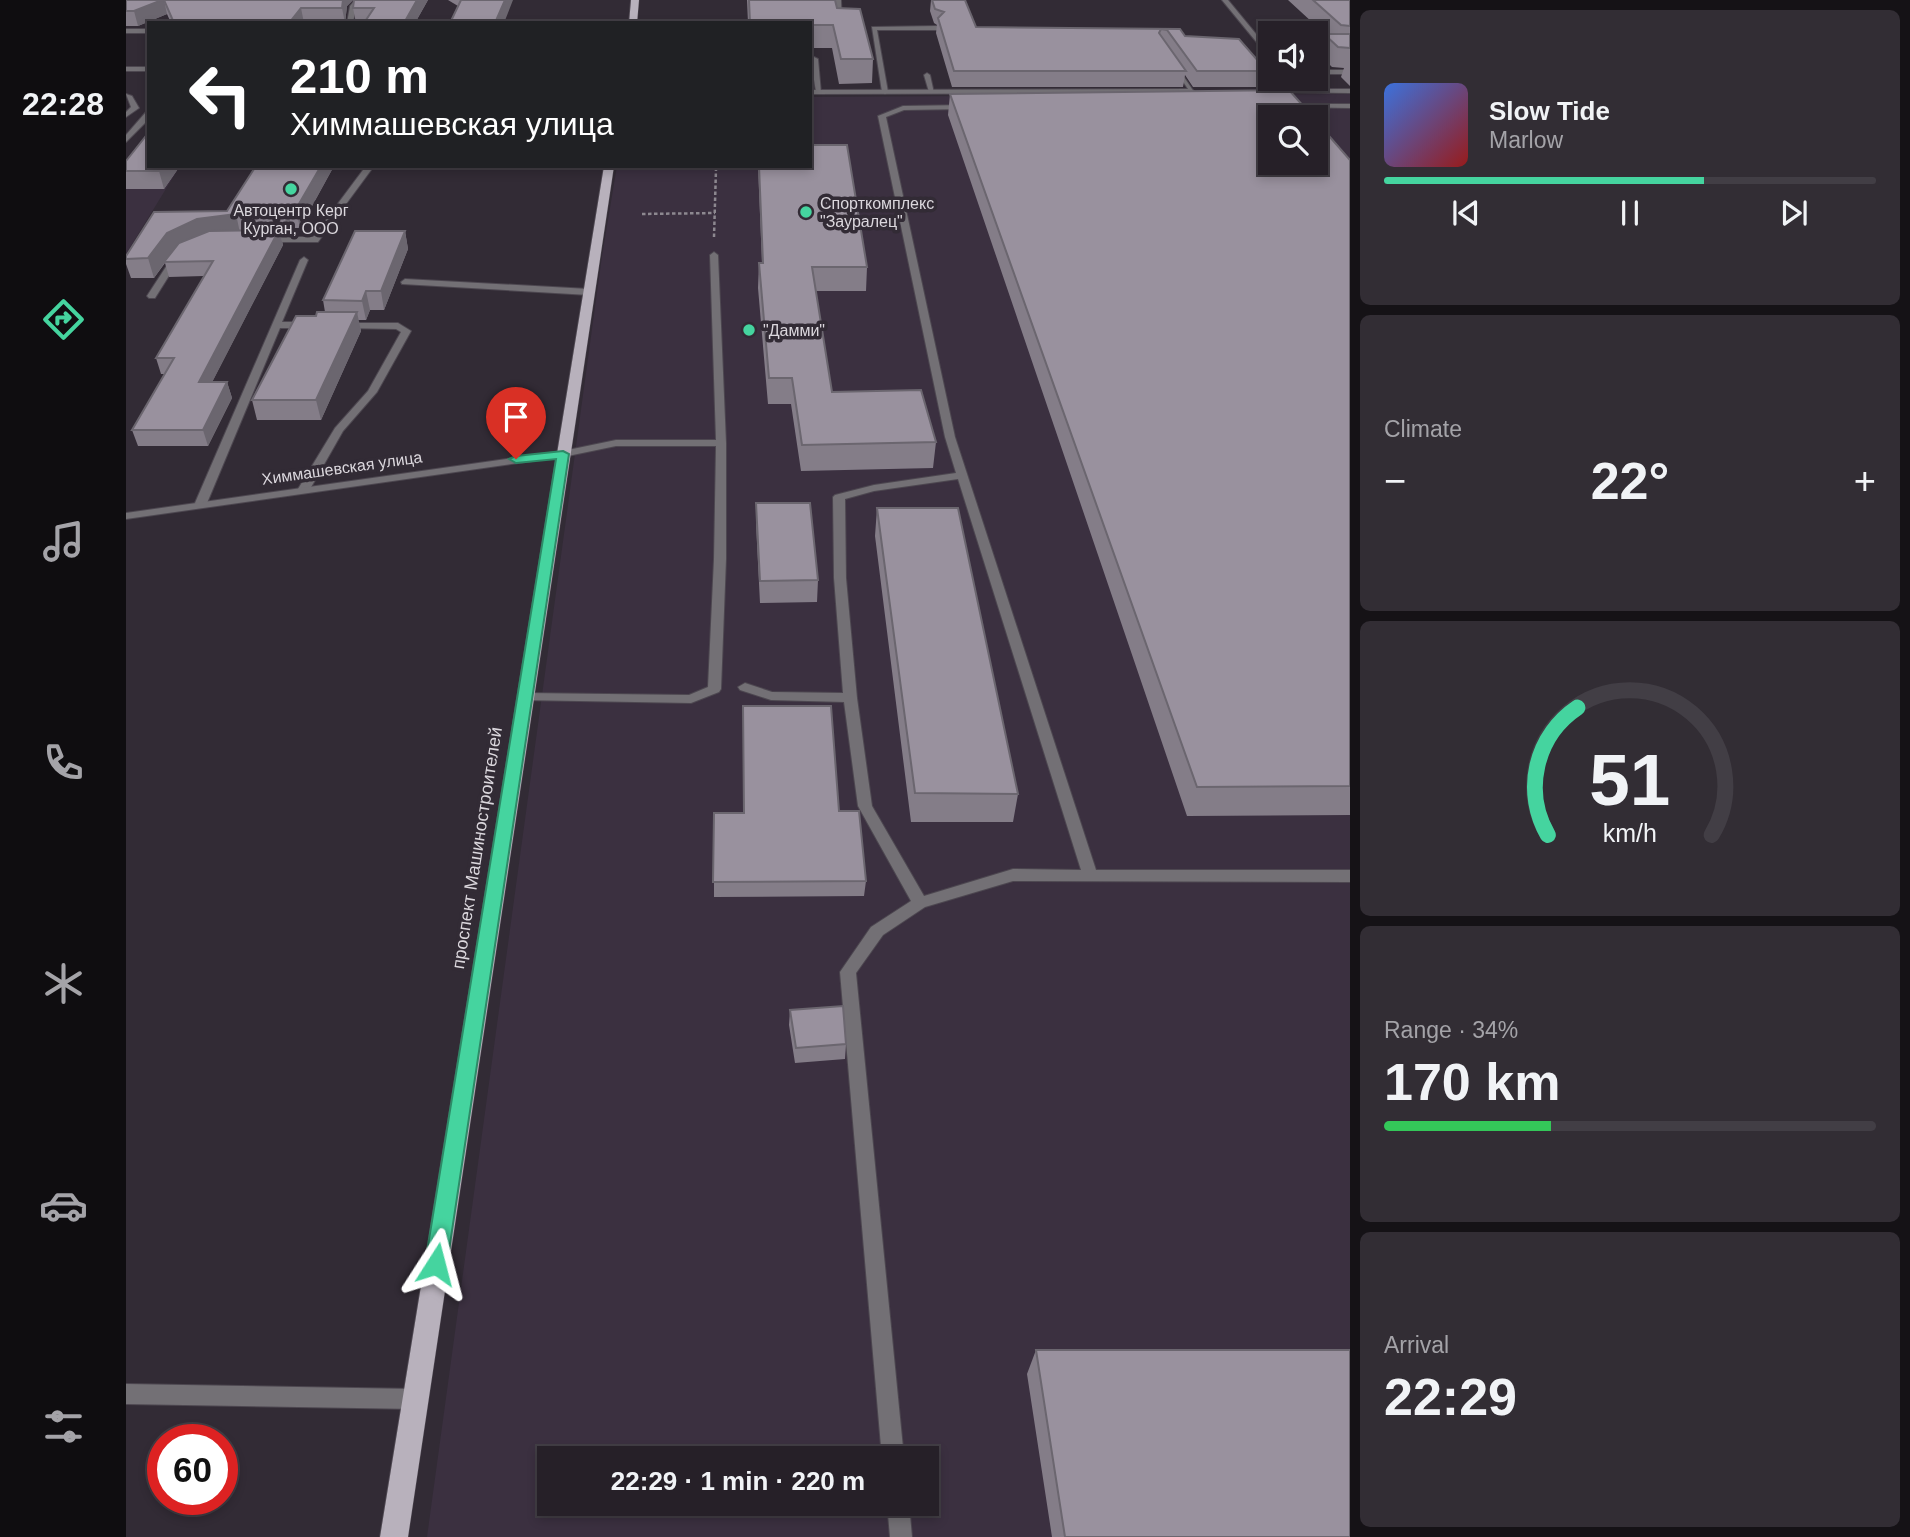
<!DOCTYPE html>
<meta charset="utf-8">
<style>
body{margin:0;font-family:Arial,sans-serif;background:#322d34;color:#f1f3f6;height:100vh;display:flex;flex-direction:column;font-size:26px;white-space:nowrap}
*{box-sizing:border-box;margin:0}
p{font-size:23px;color:#a4a3a8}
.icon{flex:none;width:38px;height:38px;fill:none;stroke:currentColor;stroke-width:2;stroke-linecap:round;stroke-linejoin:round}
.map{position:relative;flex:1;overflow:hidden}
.panel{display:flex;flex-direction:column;gap:10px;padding:10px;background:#151216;width:560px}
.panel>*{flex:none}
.banner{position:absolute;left:21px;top:21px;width:665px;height:147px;border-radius:0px;box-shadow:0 4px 10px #0003,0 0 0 2px #423e45;background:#202124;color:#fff;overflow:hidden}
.buttons{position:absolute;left:1132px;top:21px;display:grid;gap:14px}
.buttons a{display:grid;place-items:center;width:70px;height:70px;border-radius:0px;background:#262028;box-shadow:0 4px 10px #0003,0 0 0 2px #423e45;font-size:35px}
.speed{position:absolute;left:21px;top:1424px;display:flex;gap:14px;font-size:35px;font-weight:700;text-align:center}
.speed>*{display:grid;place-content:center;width:91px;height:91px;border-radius:50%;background:#262028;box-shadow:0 4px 10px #0003,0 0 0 2px #423e45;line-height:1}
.speed .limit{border:10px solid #d22;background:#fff;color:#111}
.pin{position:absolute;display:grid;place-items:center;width:60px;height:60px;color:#fff;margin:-72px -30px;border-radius:50% 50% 50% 0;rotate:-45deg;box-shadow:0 0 7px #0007}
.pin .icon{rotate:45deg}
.me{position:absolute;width:77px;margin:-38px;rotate:9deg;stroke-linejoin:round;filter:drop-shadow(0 0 5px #0008)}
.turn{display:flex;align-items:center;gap:24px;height:147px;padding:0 28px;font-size:32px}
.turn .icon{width:91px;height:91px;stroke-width:2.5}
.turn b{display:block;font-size:49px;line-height:60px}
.big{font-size:52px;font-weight:700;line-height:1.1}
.panel .widget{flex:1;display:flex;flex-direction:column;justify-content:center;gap:10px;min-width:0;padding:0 24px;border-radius:10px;background:#322d34}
.panel .dial{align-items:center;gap:0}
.dial svg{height:182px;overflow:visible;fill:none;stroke:#423e45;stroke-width:7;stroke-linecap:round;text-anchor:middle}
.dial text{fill:#f1f3f6;stroke:none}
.song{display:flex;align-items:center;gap:21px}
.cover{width:84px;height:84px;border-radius:10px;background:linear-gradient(135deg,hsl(220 70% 55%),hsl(0 70% 35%))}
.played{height:7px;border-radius:4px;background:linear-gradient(90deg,#45d49f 65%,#423e45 65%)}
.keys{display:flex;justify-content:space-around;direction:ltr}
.heat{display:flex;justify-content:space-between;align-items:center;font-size:38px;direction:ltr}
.charge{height:10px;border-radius:5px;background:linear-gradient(90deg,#34c759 34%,#423e45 0)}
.trip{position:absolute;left:411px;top:1446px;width:402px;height:70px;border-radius:0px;background:#262028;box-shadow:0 4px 10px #0003,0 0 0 2px #423e45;font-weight:700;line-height:70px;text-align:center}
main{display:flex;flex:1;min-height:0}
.dock{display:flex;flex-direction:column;width:126px;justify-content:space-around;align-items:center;background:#0f0d10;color:#a4a3a8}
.dock .icon{width:49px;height:49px}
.dock .on{color:#45d49f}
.dock b{font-size:32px;color:#f1f3f6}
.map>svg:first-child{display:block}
.built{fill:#3b3040;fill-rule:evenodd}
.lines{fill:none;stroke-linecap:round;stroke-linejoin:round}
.service-casing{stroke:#4d4750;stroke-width:2}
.minor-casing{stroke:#4d4750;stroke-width:2}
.tertiary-casing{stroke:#4d4750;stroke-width:2}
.primary-casing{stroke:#4d4750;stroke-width:1}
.path-far1{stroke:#8d8890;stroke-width:2;stroke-dasharray:2.5 2;stroke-linecap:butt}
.path{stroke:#8d8890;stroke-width:2.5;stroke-dasharray:3.5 2.5;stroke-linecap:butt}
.service{fill:#737075;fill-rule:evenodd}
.minor{fill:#737075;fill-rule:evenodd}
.tertiary{fill:#737075;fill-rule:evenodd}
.primary{fill:#b8b1bc;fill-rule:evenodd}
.wall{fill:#847d88}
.shaded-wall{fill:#6b666f}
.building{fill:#99919e;stroke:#6b666f;stroke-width:2}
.route{fill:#45d49f;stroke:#2d8a67;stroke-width:2}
.poi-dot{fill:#45d49f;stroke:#322b35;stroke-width:2.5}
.labels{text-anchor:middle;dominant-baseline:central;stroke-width:7;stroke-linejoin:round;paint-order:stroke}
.far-poi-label{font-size:16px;fill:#dbd7dd;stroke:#322b35;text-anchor:start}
.far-street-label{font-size:16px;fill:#dbd7dd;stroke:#322b35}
.street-label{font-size:18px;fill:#dbd7dd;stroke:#322b35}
</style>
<main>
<nav class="dock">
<b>22:28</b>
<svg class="icon on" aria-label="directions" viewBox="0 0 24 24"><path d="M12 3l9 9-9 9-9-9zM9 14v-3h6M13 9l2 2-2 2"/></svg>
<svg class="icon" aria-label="music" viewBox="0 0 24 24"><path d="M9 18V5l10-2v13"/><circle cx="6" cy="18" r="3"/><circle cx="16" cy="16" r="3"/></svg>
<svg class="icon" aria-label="phone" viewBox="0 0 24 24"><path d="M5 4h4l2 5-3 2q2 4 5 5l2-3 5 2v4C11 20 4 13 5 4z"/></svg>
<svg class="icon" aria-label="climate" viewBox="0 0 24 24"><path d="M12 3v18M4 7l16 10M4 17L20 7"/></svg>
<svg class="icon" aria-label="car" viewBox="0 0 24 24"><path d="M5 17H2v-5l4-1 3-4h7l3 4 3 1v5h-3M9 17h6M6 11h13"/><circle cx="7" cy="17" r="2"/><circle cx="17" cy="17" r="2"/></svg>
<svg class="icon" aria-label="filters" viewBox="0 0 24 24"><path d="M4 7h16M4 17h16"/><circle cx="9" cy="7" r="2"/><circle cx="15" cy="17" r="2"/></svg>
</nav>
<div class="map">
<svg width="1224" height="1537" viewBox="0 0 1224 1537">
<rect width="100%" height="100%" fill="#322b35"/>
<path class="built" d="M 1224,94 L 1224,1537 L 301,1537 L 476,256 L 491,166 L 684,166 L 684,97 ZM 1144,117 L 1190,117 L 1190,163 L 1144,163 ZM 424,1458 L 802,1458 L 802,1503 L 424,1503 Z
M 0,166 L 54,166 L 0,254 Z"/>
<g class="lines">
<defs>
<path id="service" d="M 229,0 L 235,0 L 230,6 L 227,23 L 221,23 L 224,6 Z
M 709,0 L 715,0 L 716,25 L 713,27 L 710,25 Z
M 1096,0 L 1102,0 L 1144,51 L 1144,57 L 1142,56 Z
M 746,27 L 811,26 L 814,28 L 811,30 L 751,30 L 762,92 L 759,94 L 756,92 Z
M 0,29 L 23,29 L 23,33 L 0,33 Z
M 1190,47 L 1224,47 L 1224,51 L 1190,51 Z
M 684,55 L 692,59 L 695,93 L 690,92 Z
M 1046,65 L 1050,65 L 1068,92 L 1064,92 Z
M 0,67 L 23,67 L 23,71 L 0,71 Z
M 1190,70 L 1224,70 L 1224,74 L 1190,74 Z
M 801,73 L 804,75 L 808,93 L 803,92 L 798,75 Z
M 0,94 L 6,96 L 13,108 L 0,117 L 0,112 L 5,107 Z
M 1160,104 L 1224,104 L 1224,108 L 1158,107 Z
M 777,106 L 839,105 L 843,107 L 839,109 L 778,110 L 760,117 L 829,437 L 970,870 L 1224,870 L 1224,882 L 887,881 L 799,907 L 757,935 L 730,973 L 778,1458 L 756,1458 L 714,972 L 745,927 L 785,901 L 732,806 L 718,702 L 645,700 L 614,690 L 612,687 L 619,683 L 646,692 L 717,693 L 708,578 L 707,497 L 709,495 L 748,485 L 830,473 L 819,437 L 752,116 ZM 832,479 L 955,870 L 887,869 L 798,896 L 746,806 L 731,698 L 720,578 L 719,499 L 748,491 Z
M 20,112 L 23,112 L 23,119 L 0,142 L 0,135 Z
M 240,166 L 248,166 L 192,242 L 136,242 L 136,238 L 139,237 L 187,237 Z
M 588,252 L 592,255 L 600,443 L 600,559 L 595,689 L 593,692 L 565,703 L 395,700 L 393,697 L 395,694 L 400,693 L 563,695 L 582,687 L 588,559 L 590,446 L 490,446 L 437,457 L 432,454 L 437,451 L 490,440 L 590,440 L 584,255 Z
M 49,253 L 56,255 L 29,298 L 23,298 L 21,296 Z
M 178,257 L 182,260 L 156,322 L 181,322 L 186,325 L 181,328 L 154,328 L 81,503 L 79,505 L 71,505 L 69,503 L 174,260 Z
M 279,279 L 463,289 L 467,292 L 463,295 L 276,284 L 275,282 Z
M 213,323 L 272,323 L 285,331 L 251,392 L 217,431 L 184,489 L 178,492 L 172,489 L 209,428 L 242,391 L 275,332 L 270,329 L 216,328 L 213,327 Z
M 0,1384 L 289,1389 L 296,1392 L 299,1399 L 296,1406 L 289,1409 L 0,1404 Z
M 761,1503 L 783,1503 L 786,1537 L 764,1537 Z"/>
<path id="minor" d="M 1145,89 L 1224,89 L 1224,93 L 1143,92 Z
M 684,90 L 1065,89 L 1068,91 L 1065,93 L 684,94 Z"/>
<path id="tertiary" d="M 437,451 L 442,454 L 441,456 L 0,519 L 0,513 Z"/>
<path id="primary" d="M 505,0 L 513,0 L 511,23 L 503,23 Z
M 478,166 L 488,166 L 282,1537 L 254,1537 Z"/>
</defs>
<use href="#service" class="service-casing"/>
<use href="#minor" class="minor-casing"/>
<use href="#tertiary" class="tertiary-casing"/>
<use href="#primary" class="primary-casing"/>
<path class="path-far1" d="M 590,170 L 590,166"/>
<path class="path" d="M 516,214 L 589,213
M 588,237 L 590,169"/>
<use href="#service" class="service"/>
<use href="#minor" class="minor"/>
<use href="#tertiary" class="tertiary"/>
<use href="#primary" class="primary"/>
</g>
<path class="wall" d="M 0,0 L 227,0 L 221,6 L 219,23 L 45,23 L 41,14 L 12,26 L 0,26 Z
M 228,0 L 302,0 L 289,23 L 230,23 L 227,8 Z
M 322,0 L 387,0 L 332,6 Z
M 621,0 L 709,0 L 711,8 L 747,59 L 746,83 L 713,84 L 706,48 L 684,48 L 684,23 L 622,23 Z
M 805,0 L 839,0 L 850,27 L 1054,29 L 1059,36 L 1141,71 L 1137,87 L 1067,87 L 1059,75 L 1057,87 L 826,87 L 810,33 L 811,25 L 808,23 L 804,11 Z
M 1162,0 L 1224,0 L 1224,86 L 1215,77 L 1218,68 L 1206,67 L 1193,54 L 1199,34 Z
M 824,94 L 1224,160 L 1224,815 L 1061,816 L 822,115 Z
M 0,161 L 54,166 L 38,189 L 0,189 Z
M 208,166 L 174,228 L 166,228 L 163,234 L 154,234 L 157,245 L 86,382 L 101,382 L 106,398 L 82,446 L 12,446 L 6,430 L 39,374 L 35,374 L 30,358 L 78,276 L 43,277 L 39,263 L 28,278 L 5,278 L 0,264 L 0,256 L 101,211 Z
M 632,166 L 684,166 L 741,267 L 740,291 L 690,291 L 706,392 L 810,442 L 807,468 L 675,471 L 665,404 L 642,404 L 632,288 L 633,263 L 636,263 Z
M 279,231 L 282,249 L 258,310 L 244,310 L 240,320 L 232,320 L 235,331 L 195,420 L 131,420 L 126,400 L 190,316 L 199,312 L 197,300 Z
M 630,503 L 692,580 L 691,602 L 634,603 L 630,524 Z
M 751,508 L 892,794 L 887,822 L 785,822 L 749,536 Z
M 713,811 L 740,881 L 738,896 L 588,897 L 588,813 Z
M 664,1010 L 720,1044 L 719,1059 L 669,1063 L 663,1025 Z
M 910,1350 L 1224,1537 L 926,1537 L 901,1374 Z"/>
<path class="shaded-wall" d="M 36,0 L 38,0 L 41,14 L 12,26 L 8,11 Z
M 217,0 L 227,0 L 221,6 L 219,23 L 216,8 Z
M 291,0 L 302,0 L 289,23 L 278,23 Z
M 379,0 L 387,0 L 378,23 L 369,23 Z
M 175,8 L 178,23 L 163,23 Z
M 36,166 L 54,166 L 38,189 L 33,171 Z
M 195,166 L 208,166 L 174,228 L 170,209 Z
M 161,209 L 166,228 L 163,234 L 158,215 Z
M 110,214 L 114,233 L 46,252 L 28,278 L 22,258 L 41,233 L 71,219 Z
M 153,230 L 157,245 L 78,398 L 73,382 Z
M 279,231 L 282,249 L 258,310 L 255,291 Z
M 240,291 L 244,310 L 240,320 L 236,301 Z
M 231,312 L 235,331 L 195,420 L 190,400 Z
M 101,382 L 106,398 L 82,446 L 77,430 Z"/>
<path class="building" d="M 0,0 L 36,0 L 8,11 L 0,11 Z
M 38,0 L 217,0 L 216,8 L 175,8 L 163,23 L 48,23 Z
M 228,0 L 291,0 L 278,23 L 238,23 L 248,8 L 227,8 Z
M 335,0 L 379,0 L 369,23 L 324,23 Z
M 623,0 L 709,0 L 711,8 L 734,9 L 747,59 L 715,59 L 707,25 L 684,25 L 684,23 L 624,23 Z
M 806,0 L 839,0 L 850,27 L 1054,29 L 1059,36 L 1113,39 L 1141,71 L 1071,71 L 1041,30 L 1035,29 L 1033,33 L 1060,71 L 828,71 L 812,18 L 818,12 L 809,9 Z
M 1187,0 L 1224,0 L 1224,26 L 1215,25 Z
M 1198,34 L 1224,34 L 1224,48 L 1212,47 Z
M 1163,90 L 1187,117 L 1144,117 L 1144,163 L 1190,163 L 1190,121 L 1224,160 L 1224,786 L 1071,787 L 824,94 Z
M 23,132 L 23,166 L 36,166 L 33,171 L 0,171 L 0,161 Z
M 684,145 L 721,145 L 741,267 L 686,267 L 706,392 L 795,390 L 810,442 L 676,445 L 666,378 L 643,378 L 633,263 L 637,263 L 633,166 L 684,166 Z
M 130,166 L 195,166 L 170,209 L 161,209 L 158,215 L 110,214 L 71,219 L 41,233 L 22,258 L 0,259 L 0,256 L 28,212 L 101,211 Z
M 153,230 L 73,382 L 101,382 L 77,430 L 6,430 L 48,358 L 30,358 L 87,261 L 38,262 L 53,243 L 83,231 Z
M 229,231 L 279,231 L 255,291 L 240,291 L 236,301 L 197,300 Z
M 191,312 L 231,312 L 190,400 L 126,400 L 170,316 L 190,316 Z
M 630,503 L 684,503 L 692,580 L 634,581 Z
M 751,508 L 832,508 L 892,794 L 789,793 Z
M 617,706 L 705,706 L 713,811 L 733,811 L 740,881 L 587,882 L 588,813 L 618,813 Z
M 717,1006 L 720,1044 L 670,1048 L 664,1010 Z
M 910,1350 L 1224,1350 L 1224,1537 L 939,1537 Z"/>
<path class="route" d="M 437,451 L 443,454 L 321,1264 L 318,1271 L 310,1274 L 302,1271 L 299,1264 L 430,459 L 390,463 L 383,459 L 390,456 Z"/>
<g class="poi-dot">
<circle cx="165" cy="189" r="7"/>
<circle cx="680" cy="212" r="7"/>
<circle cx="623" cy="330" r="7"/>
</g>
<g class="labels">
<g class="far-poi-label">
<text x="694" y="203">Спорткомплекс<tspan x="694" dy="18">"Зауралец"</tspan></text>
<text x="165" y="210" text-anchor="middle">Автоцентр Керг<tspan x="165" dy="18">Курган, ООО</tspan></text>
<text x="637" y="330">"Дамми"</text>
</g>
<g class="far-street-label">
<text transform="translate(216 468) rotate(-8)">Химмашевская улица</text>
</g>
<g class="street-label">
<text transform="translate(351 848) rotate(-81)">проспект Машиностроителей</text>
</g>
</g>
</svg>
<div class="buttons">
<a><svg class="icon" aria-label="sound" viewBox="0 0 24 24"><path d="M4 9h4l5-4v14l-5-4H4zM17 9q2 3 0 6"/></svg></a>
<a><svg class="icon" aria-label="search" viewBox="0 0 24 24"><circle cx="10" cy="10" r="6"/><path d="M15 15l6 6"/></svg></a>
</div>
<div class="speed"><div class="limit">60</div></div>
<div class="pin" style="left:390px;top:459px;background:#d93025"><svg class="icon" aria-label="arrive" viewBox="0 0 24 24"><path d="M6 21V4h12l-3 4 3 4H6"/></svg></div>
<svg class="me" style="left:310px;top:1264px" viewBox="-20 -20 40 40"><path d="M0-17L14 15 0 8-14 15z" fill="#45d49f" stroke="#fff" stroke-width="4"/></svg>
<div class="trip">22:29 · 1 min · 220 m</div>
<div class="banner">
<div class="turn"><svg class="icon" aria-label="left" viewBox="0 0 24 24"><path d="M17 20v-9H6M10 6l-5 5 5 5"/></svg><div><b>210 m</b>Химмашевская улица</div></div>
</div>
</div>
<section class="panel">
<div class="widget">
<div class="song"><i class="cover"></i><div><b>Slow Tide</b><p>Marlow</p></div></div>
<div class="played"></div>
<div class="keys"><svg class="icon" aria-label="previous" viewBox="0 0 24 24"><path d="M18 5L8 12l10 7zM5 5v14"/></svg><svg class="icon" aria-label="pause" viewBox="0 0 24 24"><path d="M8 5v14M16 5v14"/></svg><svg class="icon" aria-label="next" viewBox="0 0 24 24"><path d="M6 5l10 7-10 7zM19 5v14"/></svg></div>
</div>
<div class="widget"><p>Climate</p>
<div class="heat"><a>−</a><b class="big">22°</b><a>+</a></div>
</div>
<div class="widget dial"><svg viewBox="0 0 100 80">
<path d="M14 69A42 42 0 1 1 86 69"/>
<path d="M14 69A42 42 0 0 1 27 13" stroke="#45d49f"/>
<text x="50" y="56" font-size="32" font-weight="700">51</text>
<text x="50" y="72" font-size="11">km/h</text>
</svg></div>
<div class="widget"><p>Range · 34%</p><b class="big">170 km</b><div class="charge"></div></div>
<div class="widget"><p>Arrival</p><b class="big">22:29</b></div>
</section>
</main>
